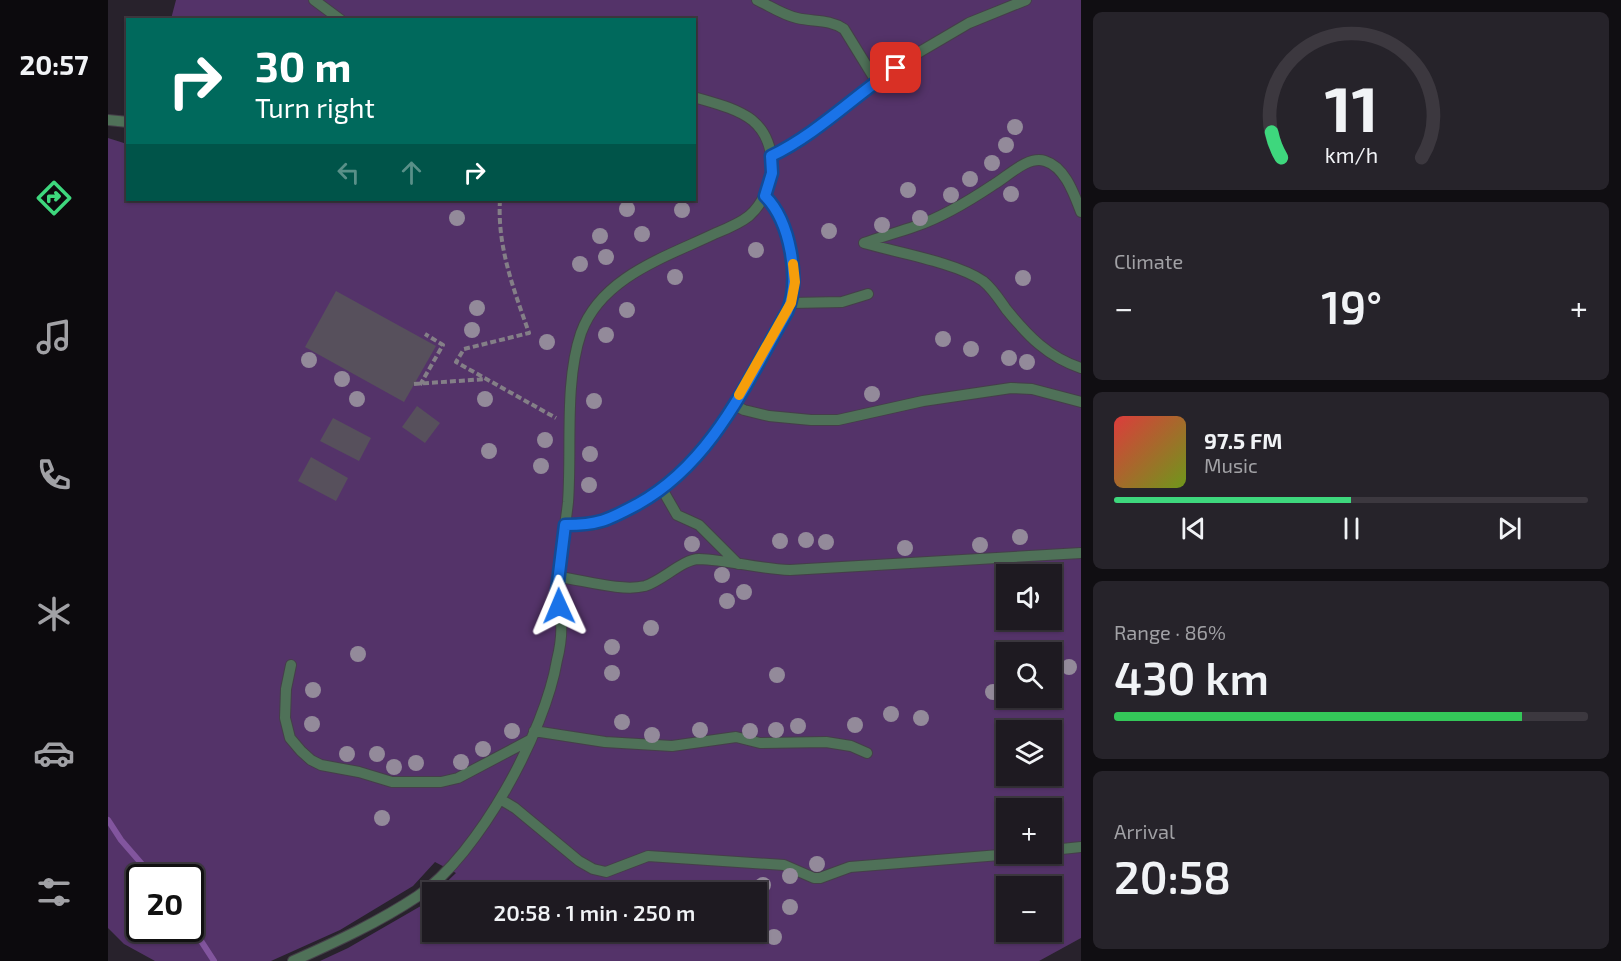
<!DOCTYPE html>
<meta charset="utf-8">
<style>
body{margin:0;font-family:"Exo 2",sans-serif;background:#26232a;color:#f1f3f6;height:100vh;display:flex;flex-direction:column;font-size:22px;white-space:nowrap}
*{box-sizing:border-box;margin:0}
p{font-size:20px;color:#a1a1a5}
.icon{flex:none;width:33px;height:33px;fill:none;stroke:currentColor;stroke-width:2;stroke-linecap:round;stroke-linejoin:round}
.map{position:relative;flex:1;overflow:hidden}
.details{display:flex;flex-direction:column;gap:12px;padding:12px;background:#100e12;width:540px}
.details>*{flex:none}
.guide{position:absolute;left:18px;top:18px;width:570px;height:183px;border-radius:0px;box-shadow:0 2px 4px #0004,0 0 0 2px #3c383f;background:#00695c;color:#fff;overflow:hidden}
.buttons{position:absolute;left:888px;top:564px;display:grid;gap:12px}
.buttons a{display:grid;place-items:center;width:66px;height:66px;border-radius:0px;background:#1e1a21;box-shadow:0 2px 4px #0004,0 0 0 2px #3c383f;font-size:30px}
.speed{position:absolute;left:18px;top:864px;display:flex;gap:12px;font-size:30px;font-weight:700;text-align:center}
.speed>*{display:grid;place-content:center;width:78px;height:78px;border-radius:50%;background:#1e1a21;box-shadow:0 2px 4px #0004,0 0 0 2px #3c383f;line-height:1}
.speed .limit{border:3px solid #111;border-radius:9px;background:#fff;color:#111}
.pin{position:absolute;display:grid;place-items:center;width:51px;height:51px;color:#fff;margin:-26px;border-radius:12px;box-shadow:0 3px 9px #0006}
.me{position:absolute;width:66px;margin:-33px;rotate:359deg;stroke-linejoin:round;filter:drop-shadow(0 0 4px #0008)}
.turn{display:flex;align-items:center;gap:21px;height:126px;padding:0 30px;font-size:27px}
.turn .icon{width:78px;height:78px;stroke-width:2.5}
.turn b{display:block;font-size:42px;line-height:51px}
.lanes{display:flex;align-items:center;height:57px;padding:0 30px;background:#0003;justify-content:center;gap:30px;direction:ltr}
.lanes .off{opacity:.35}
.big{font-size:45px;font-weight:600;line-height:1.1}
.details .card{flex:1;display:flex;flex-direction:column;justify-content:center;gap:9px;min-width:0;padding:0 21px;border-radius:9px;background:#26232a}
.details .dial{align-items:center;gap:0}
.dial svg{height:156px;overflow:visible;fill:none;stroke:#3c383f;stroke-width:7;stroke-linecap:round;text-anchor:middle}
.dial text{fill:#f1f3f6;stroke:none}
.song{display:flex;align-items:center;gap:18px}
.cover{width:72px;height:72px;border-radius:9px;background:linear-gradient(135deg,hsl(0 70% 55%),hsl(80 70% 35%))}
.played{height:6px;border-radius:3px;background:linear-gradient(90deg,#3ed77d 50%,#3c383f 50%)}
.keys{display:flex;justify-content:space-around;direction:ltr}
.heat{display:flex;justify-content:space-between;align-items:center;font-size:33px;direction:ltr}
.charge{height:9px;border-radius:4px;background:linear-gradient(90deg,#34c759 86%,#3c383f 0)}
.trip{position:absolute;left:314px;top:882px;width:345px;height:60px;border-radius:0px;background:#1e1a21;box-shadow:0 2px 4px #0004,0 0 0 2px #3c383f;font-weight:600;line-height:60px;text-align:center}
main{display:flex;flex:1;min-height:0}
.tabs{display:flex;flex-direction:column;width:108px;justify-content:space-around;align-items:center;background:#0c0a0d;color:#a1a1a5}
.tabs .icon{width:42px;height:42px}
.tabs .selected{color:#3ed77d}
.tabs b{font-size:27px;color:#f1f3f6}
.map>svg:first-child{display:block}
.green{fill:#543369;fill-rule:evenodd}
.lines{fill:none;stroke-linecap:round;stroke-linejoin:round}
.stream{stroke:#82559e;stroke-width:6}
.building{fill:#57505c}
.lane-casing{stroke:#453f49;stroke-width:12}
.path{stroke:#847f87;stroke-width:4;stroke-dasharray:6 3;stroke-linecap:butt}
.lane{stroke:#4f7158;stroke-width:10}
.tree{fill:#938a9a}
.route-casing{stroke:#114b97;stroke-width:15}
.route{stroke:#1a73e8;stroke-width:10}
.slow{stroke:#f59e0b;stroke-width:10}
</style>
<main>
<nav class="tabs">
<b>20:57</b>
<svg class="icon selected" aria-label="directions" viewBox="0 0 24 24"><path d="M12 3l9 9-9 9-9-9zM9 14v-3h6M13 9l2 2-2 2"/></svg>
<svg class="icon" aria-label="music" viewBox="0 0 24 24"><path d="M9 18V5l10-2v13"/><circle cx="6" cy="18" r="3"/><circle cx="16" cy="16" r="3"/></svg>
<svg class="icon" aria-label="phone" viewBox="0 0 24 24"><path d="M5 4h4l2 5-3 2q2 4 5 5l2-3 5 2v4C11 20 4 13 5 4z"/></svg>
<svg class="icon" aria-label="climate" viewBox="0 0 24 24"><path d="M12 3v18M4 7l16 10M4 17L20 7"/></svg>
<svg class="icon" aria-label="car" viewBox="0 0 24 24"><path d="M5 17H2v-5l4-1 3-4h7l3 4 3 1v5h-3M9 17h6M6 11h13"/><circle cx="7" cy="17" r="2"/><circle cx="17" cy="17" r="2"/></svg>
<svg class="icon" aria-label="filters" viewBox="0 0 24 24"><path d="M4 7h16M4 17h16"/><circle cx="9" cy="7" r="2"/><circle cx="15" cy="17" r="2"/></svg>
</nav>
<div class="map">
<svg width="973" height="961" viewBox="0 0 973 961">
<rect width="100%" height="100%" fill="#28222c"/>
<path class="green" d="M 68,0 L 973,0 L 973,938 L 931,961 L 212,961 L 240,948 L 318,903 L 324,897 L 324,932 L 648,932 L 648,892 L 328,892 L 348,873 L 327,862 L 305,886 L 232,930 L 163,961 L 47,961 L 16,944 L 0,928 L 0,138 L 19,144 L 20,200 L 586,200 L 586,20 L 63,19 ZM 898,574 L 944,574 L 944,620 L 898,620 ZM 898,652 L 944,652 L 944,698 L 898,698 ZM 898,730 L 944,730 L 944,776 L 898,776 ZM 898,808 L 944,808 L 944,854 L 898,854 ZM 32,878 L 82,878 L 82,928 L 32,928 ZM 898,886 L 944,886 L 944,932 L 898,932 Z"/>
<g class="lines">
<path class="stream" d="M 0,820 L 13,840 L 46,878
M 82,924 L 106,961"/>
</g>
<path class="building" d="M 228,291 L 328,346 L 296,402 L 197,347 Z
M 309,406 L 332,423 L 317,443 L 294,427 Z
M 225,418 L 263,438 L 251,461 L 212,441 Z
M 203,457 L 240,478 L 228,501 L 190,481 Z"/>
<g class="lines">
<defs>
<path id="lane" d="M 206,0 L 233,20
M 649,0 C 662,6 675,15 689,18 C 706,22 721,19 736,29 L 768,81
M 0,120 L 20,122
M 664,156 L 681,148 L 698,135 L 803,57 L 861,23 L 918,0
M 973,212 C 966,194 957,167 937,161 C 920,155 899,177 885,185 C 861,201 835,217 808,226 C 791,232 773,237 756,243 C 787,252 850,263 875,281 C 884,288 891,299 898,309 C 920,336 940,357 973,368
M 683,303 L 734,302 L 760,294
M 626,405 L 636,410 L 661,416 L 703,420 L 730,420 L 815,401 L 903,388 L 924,389 L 973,402
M 554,489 L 569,515 L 591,525 L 630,564
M 457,525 L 481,525 L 492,523 C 514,513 538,502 556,487 C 613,443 643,374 679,312 C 693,279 682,222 657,196
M 451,577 C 475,580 514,592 537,586 C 554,581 575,559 591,559 C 621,560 651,569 682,570 L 973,553
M 183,665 L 178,689 L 177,718 L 182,738 L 193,751 L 203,760 L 213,765 L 251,772 L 284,782 L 333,782 L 350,778 L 422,740
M 426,731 L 497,742 L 564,746 L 628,737 L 652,743 L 718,742 L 743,746 L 759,753
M 392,799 L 407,808 L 471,861 L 485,869 L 498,872 L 540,856 L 676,865 L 706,878 L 712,878 L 742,867 L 904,854
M 944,850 L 973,847
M 185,961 C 228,942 271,922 310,896 C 371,854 437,732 449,660 C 452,648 454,633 453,621 C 452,609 449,598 449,587 C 451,559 457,531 460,502 C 464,449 456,383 473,333 C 493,277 558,257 606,234 C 618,229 631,224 641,216 C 668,192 673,144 644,120 C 628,108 606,103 586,97"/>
</defs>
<use href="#lane" class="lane-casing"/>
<path class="path" d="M 392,200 C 389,247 406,290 421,333 L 356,349 L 348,362 L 448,418
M 306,384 L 378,379
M 312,385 L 335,345 L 317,334"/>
<use href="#lane" class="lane"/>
</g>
<g class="tree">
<circle cx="907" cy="127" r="8"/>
<circle cx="898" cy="145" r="8"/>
<circle cx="884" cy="163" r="8"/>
<circle cx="862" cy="179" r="8"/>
<circle cx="800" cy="190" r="8"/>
<circle cx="903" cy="194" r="8"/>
<circle cx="843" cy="195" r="8"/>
<circle cx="519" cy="209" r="8"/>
<circle cx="574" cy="210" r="8"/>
<circle cx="349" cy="218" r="8"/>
<circle cx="812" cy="218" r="8"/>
<circle cx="774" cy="225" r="8"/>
<circle cx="721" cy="231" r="8"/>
<circle cx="534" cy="234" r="8"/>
<circle cx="492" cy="236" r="8"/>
<circle cx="648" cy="250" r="8"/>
<circle cx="498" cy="257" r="8"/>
<circle cx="472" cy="264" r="8"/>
<circle cx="567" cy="277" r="8"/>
<circle cx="915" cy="278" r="8"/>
<circle cx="369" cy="308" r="8"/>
<circle cx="519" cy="310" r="8"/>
<circle cx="364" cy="330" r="8"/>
<circle cx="498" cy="335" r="8"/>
<circle cx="835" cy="339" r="8"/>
<circle cx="439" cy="342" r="8"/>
<circle cx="863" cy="349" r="8"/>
<circle cx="901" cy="358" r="8"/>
<circle cx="201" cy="360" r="8"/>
<circle cx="919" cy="362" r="8"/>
<circle cx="234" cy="379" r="8"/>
<circle cx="764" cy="394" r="8"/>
<circle cx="249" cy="399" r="8"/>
<circle cx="377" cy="399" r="8"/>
<circle cx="486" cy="401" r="8"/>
<circle cx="437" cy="440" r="8"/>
<circle cx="381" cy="451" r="8"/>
<circle cx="482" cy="454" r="8"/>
<circle cx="433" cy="466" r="8"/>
<circle cx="481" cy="485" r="8"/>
<circle cx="912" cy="537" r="8"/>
<circle cx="698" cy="540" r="8"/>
<circle cx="672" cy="541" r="8"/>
<circle cx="718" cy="542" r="8"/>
<circle cx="584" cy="544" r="8"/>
<circle cx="872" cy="545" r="8"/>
<circle cx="797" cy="548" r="8"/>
<circle cx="614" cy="575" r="8"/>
<circle cx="636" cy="592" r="8"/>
<circle cx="619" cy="601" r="8"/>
<circle cx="543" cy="628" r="8"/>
<circle cx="504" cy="647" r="8"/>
<circle cx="250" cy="654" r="8"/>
<circle cx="961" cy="667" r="8"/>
<circle cx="504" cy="673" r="8"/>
<circle cx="669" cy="675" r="8"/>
<circle cx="205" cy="690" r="8"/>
<circle cx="885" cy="692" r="8"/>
<circle cx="783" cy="714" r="8"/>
<circle cx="813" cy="718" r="8"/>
<circle cx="514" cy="722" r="8"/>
<circle cx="204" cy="724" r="8"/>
<circle cx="747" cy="725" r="8"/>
<circle cx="690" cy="726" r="8"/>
<circle cx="592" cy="730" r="8"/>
<circle cx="668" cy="730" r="8"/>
<circle cx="404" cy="731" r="8"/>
<circle cx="642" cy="731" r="8"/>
<circle cx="544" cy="735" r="8"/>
<circle cx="375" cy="749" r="8"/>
<circle cx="239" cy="754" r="8"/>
<circle cx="269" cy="754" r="8"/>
<circle cx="353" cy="762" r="8"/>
<circle cx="308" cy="763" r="8"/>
<circle cx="286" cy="767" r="8"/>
<circle cx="274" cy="818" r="8"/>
<circle cx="709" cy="864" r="8"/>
<circle cx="682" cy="876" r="8"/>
<circle cx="655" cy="885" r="8"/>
<circle cx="682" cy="907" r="8"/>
<circle cx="666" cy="937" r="8"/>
</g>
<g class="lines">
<defs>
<path id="route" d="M 451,606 L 449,590 L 457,525 C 491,525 500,520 530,504 C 604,463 638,383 679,312 C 693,280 682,221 657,196 L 664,173 L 663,156 C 709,134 746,96 788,68"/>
</defs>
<use href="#route" class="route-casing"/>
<use href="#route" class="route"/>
<path class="slow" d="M 631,395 L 683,303 L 687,282 L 685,264"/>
</g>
</svg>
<div class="buttons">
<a><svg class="icon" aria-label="sound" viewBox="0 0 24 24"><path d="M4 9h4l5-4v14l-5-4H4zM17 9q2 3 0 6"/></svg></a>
<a><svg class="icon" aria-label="search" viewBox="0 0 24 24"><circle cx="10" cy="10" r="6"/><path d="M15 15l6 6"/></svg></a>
<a><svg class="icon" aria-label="layers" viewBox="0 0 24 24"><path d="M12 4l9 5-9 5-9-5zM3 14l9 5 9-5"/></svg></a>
<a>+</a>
<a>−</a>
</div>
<div class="speed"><div class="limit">20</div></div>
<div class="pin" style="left:788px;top:68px;background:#d93025"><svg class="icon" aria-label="arrive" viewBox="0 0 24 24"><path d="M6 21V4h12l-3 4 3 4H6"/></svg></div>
<svg class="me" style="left:451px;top:606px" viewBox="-20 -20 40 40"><path d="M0-17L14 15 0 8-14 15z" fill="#1a73e8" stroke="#fff" stroke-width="4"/></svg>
<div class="trip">20:58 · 1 min · 250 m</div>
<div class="guide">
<div class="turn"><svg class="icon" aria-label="right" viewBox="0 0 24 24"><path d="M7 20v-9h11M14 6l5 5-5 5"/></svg><div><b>30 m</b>Turn right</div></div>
<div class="lanes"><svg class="icon off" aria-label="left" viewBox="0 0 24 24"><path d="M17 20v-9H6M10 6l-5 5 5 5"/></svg><svg class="icon off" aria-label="ahead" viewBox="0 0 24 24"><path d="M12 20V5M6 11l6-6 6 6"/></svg><svg class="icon" aria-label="right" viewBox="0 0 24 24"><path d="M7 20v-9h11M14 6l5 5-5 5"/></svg></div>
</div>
</div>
<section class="details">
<div class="card dial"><svg viewBox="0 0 100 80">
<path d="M14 69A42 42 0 1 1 86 69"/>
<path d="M14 69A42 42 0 0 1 9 56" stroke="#3ed77d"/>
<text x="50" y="56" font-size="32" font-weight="700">11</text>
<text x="50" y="72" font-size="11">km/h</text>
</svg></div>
<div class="card"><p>Climate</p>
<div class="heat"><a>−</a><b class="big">19°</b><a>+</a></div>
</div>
<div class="card">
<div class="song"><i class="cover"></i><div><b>97.5 FM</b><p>Music</p></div></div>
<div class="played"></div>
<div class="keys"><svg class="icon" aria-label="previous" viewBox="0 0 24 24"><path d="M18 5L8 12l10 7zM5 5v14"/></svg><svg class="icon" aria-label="pause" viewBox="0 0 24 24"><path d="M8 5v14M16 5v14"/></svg><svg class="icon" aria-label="next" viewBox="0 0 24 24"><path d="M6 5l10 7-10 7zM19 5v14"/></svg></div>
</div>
<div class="card"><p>Range · 86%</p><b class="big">430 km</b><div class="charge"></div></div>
<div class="card"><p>Arrival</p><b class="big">20:58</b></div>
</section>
</main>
